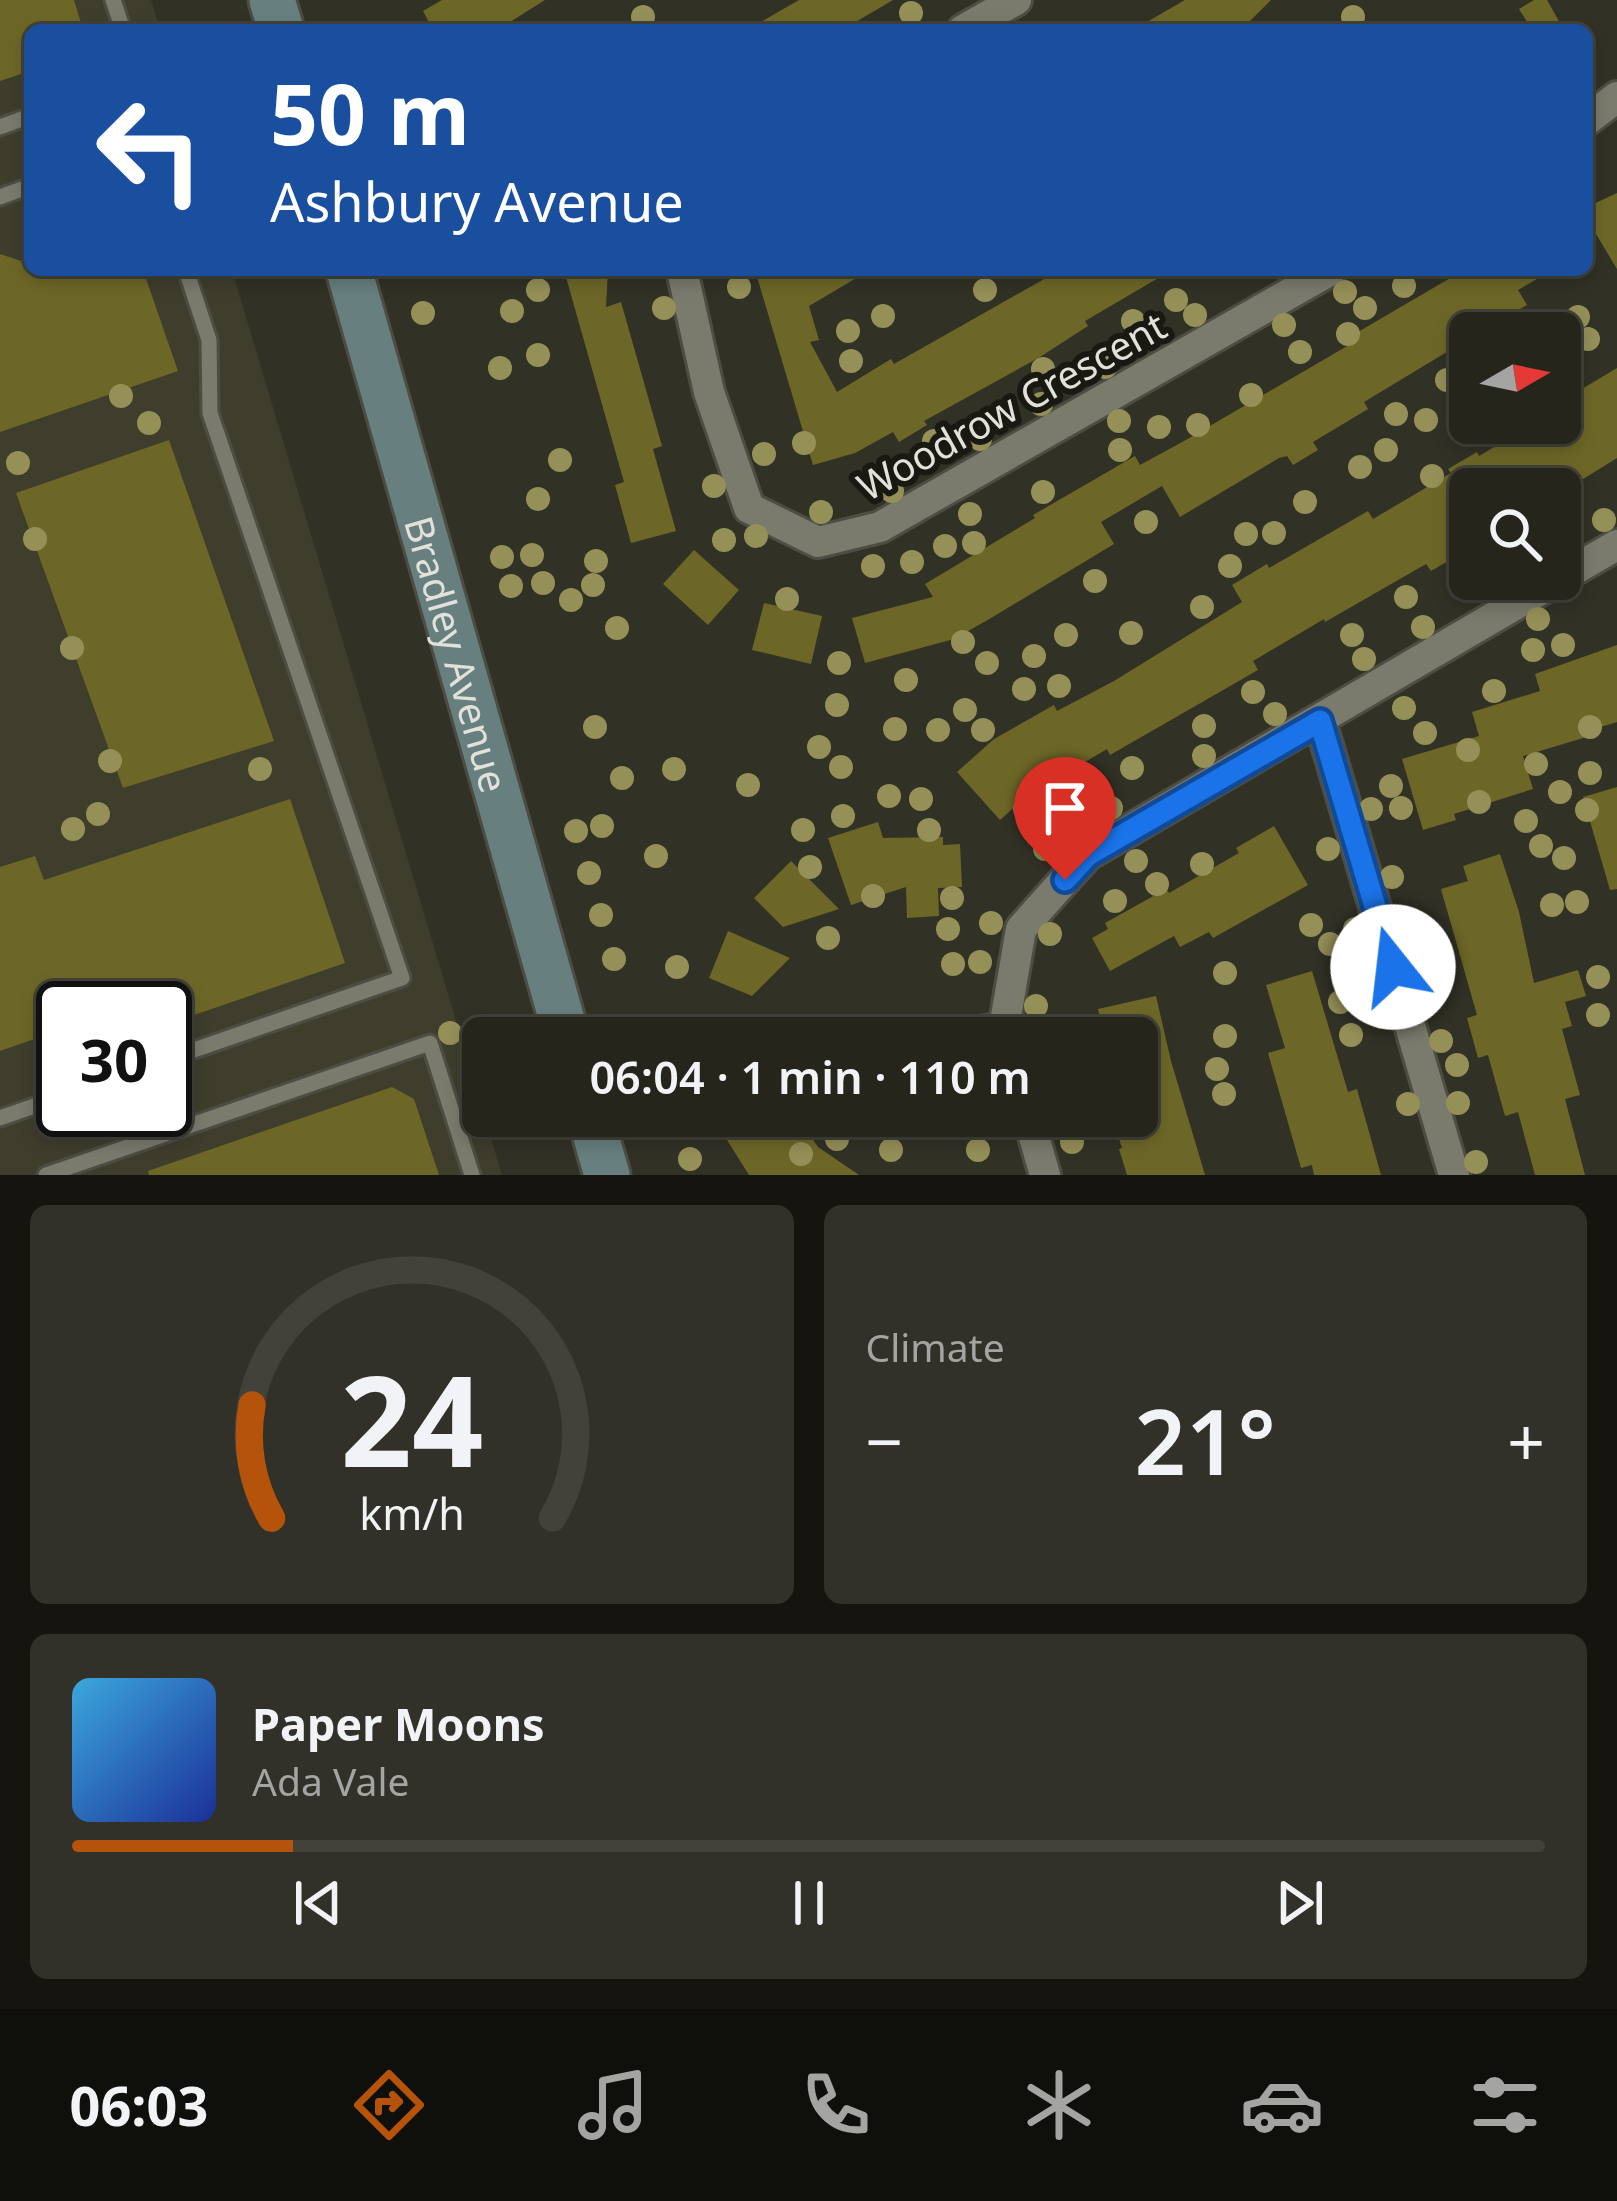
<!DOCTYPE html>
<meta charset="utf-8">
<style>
body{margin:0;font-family:"Noto Sans",sans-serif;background:#323129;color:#f1f3f6;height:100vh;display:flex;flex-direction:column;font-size:45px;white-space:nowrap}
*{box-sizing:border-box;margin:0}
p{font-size:39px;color:#a4a5a3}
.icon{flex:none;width:66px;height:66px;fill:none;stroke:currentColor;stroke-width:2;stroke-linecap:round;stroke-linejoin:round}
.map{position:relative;height:1175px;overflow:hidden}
.details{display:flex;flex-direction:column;gap:30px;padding:30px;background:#15140f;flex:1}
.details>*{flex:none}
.guide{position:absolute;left:24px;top:24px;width:1569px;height:252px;border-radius:18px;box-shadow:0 6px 18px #0003,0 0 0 3px #42423b;background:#1a4fa0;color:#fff;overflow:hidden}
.needle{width:78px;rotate:81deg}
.tools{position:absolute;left:1449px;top:312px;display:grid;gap:24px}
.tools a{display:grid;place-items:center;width:132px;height:132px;border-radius:18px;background:#26251c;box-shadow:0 6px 18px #0003,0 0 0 3px #42423b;font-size:60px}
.speed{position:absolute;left:36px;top:981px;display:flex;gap:24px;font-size:60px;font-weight:700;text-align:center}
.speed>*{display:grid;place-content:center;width:156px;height:156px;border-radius:50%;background:#26251c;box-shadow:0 6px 18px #0003,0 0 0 3px #42423b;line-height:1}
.speed .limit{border:6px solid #111;border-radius:18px;background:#fff;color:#111}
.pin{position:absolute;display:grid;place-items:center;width:102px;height:102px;color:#fff;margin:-123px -51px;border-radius:50% 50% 50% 0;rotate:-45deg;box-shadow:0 0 12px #0007}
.pin .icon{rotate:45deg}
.me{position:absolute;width:132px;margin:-66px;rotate:344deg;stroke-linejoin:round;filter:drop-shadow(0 0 9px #0008)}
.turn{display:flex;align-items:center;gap:42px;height:252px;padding:0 48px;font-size:54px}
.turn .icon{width:156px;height:156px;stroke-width:2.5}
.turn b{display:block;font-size:84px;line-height:102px}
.big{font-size:90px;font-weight:600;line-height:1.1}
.details .widget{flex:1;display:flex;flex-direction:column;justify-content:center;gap:18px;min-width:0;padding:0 42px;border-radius:18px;background:#323129}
.details .dial{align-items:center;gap:0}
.dial svg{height:312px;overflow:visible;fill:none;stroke:#42423b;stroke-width:7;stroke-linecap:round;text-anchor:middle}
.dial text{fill:#f1f3f6;stroke:none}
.song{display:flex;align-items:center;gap:36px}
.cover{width:144px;height:144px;border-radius:18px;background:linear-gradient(135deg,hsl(200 70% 55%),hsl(230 70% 35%))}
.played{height:12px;border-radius:6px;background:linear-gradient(90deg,#b45309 15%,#42423b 15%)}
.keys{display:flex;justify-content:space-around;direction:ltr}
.heat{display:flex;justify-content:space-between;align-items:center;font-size:66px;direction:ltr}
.details .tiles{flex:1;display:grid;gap:30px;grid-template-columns:1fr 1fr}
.widget:last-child{grid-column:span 2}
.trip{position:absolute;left:462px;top:1017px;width:696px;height:120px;border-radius:18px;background:#26251c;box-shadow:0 6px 18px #0003,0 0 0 3px #42423b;font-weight:600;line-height:120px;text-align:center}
.tabs{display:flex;height:192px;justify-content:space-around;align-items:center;background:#0f0f0b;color:#a4a5a3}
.tabs .icon{width:84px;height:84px}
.tabs .current{color:#b45309}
.tabs b{font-size:54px;color:#f1f3f6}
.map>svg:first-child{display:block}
.built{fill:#3f3d2c;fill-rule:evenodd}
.building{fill:#6d6727}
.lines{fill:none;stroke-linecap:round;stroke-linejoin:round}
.service-casing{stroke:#4e4d43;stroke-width:21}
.minor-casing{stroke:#4e4d43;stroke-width:36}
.secondary-casing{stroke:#4e4d43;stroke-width:51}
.service{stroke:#7a7a6d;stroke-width:15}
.minor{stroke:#7a7a6d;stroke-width:30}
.secondary{stroke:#677f7f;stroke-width:45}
.tree{fill:#959058}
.route-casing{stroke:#114b97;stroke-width:30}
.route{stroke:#1a73e8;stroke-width:21}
.labels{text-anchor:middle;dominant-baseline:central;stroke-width:12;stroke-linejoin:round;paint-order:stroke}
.street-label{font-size:39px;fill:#e2e1da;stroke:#191813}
</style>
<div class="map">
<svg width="1617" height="1175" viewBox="0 0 1617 1175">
<rect width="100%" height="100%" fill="#323126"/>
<path class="built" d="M 0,0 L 151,0 L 160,30 L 30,30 L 30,270 L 232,270 L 502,1175 L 0,1175 ZM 63,1008 L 165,1008 L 165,1110 L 63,1110 Z"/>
<path class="building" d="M 0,0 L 74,0 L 83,30 L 30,30 L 30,71 L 0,81 Z
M 442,0 L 545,0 L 497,30 L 433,30 L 423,11 Z
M 799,0 L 893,0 L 842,30 L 747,30 Z
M 1185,0 L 1271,0 L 1241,30 L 1133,30 Z
M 1534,0 L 1547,0 L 1564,30 L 1532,30 L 1519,9 Z
M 1617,193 L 1617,269 L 1587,219 L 1587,207 Z
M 0,254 L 30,264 L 30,270 L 143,270 L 178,371 L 0,432 Z
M 564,270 L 608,270 L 606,307 L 621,302 L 662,446 L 653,449 L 676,531 L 631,543 L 615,485 L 624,482 Z
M 755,270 L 870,270 L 809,306 L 819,340 L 810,342 L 837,392 L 891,359 L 894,364 L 1060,270 L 1172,270 L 1085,321 L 1088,326 L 1040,357 L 924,421 L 927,425 L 899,442 L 893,432 L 855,453 L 813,465 Z
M 1464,270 L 1552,270 L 1518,290 L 1527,305 L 1478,333 L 1470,333 L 1470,338 L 1364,402 L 1368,409 L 1313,442 L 1318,450 L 1293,465 L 1287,456 L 1279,458 L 1180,517 L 1162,486 L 1101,522 L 1114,544 L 991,618 L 954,639 L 865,663 L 852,618 L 933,597 L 925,584 L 1035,518 L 1033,515 L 1135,456 L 1140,465 L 1184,441 L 1349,345 L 1346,339 Z
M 1617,368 L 1617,458 L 1567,489 L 1470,489 L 1470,517 L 1448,530 L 1462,553 L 1431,571 L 1426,564 L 1325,622 L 1324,619 L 1253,661 L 1258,670 L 1110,755 L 1107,749 L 1051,782 L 1048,777 L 1000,820 L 957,772 L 994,739 L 1054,705 L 1057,711 L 1114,681 L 1242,602 L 1232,585 L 1267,564 L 1269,568 L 1368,511 L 1373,519 L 1451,473 L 1448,469 L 1477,452 L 1479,456 L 1535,423 L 1560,423 L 1560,402 Z
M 169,440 L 274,741 L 123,788 L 16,493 Z
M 694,550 L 739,590 L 708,625 L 663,584 Z
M 764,603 L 822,616 L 811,664 L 752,650 Z
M 1617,645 L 1617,722 L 1588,731 L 1590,736 L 1523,756 L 1533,789 L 1454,814 L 1456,820 L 1423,830 L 1402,759 L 1479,736 L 1472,712 L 1540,691 L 1535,674 Z
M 1617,787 L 1617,889 L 1610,890 L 1583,797 Z
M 290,799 L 345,963 L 165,1025 L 165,1008 L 63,1008 L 63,1029 L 0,1051 L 0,867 L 35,856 L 44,880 Z
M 878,822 L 883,838 L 943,837 L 943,845 L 960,844 L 962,887 L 938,888 L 939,916 L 907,918 L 906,887 L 851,905 L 828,838 Z
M 1274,826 L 1308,885 L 1213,938 L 1209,932 L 1180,947 L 1174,936 L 1110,971 L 1092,938 L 1108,929 L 1105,923 L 1166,889 L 1169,893 L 1239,853 L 1236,848 Z
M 1500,854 L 1519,912 L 1534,983 L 1578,970 L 1586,996 L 1565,1002 L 1572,1026 L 1562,1029 L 1580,1095 L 1565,1099 L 1585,1175 L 1535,1175 L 1518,1112 L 1505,1116 L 1488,1055 L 1478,1058 L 1467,1018 L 1477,1015 L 1441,889 L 1468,881 L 1463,866 Z
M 791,861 L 839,909 L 783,927 L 754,898 Z
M 728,931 L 790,958 L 752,996 L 709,978 Z
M 1312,971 L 1348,1092 L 1357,1089 L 1381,1175 L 1314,1175 L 1312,1165 L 1301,1168 L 1268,1053 L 1285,1048 L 1266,985 Z
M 1156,996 L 1171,1061 L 1205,1175 L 1127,1175 L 1119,1149 L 1122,1148 L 1112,1116 L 1137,1116 L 1137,1038 L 1104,1038 L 1098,1009 Z
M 392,1087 L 414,1099 L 439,1175 L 149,1175 L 148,1171 Z
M 712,1116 L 797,1116 L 818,1147 L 859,1175 L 749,1175 Z"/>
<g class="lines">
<defs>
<path id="service" d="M 113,0 L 123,30
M 0,127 L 30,116
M 0,197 L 30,186
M 165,1060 L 402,978 L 210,413 L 209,340 L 186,270
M 0,1118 L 63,1096
M 46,1175 L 430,1043 L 472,1175"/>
<path id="minor" d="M 963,30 L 1016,0
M 1587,120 L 1617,97
M 682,270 L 709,392 L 749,508 L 818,542 L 880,527 L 1331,270
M 1560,578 L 1617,545
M 1320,721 L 1454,1175
M 945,1038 L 1004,1028
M 1007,1038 L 1004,1028 L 1021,929 L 1087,855 L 1559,579
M 1028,1116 L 1045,1175"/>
<g id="secondary">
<path d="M 272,0 L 281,30"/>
<path id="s1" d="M 349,270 L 567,1038"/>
<path d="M 590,1116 L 607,1175"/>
</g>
</defs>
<use href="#service" class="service-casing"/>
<use href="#minor" class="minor-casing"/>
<use href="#secondary" class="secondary-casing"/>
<use href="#service" class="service"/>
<use href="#minor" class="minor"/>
<use href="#secondary" class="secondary"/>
</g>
<g class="tree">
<circle cx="911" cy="13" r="12"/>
<circle cx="643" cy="17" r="12"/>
<circle cx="1353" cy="17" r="12"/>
<circle cx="1404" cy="286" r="12"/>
<circle cx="739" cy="287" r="12"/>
<circle cx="538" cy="290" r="12"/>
<circle cx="985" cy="290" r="12"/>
<circle cx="1345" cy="292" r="12"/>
<circle cx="1176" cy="300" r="12"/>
<circle cx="664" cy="308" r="12"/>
<circle cx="1365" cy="308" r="12"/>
<circle cx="512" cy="311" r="12"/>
<circle cx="423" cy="313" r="12"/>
<circle cx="1195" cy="315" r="12"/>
<circle cx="883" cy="316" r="12"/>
<circle cx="1578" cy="317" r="12"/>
<circle cx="1133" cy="321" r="12"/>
<circle cx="1284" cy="325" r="12"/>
<circle cx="848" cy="331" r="12"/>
<circle cx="1348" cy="334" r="12"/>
<circle cx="1588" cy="339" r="12"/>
<circle cx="1300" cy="352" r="12"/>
<circle cx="538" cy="355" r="12"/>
<circle cx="851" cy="361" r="12"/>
<circle cx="1105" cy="367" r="12"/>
<circle cx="500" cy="368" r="12"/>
<circle cx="1043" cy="369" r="12"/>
<circle cx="1447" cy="380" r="12"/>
<circle cx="1251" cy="395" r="12"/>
<circle cx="121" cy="396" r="12"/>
<circle cx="1041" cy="404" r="12"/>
<circle cx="1396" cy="414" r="12"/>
<circle cx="1426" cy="420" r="12"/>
<circle cx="1119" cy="421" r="12"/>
<circle cx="149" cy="423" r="12"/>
<circle cx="1198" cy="425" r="12"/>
<circle cx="1159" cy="427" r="12"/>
<circle cx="980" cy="439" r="12"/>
<circle cx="934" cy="441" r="12"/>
<circle cx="804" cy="443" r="12"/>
<circle cx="1120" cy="450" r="12"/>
<circle cx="1386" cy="450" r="12"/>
<circle cx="764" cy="454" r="12"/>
<circle cx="560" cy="460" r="12"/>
<circle cx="18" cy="463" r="12"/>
<circle cx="1360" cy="467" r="12"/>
<circle cx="1432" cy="476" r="12"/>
<circle cx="714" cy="486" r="12"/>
<circle cx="892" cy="491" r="12"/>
<circle cx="1043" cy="492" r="12"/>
<circle cx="538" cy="499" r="12"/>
<circle cx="1305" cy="502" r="12"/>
<circle cx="821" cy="512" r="12"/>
<circle cx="970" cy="514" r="12"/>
<circle cx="1604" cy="520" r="12"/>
<circle cx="1146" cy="522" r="12"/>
<circle cx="1274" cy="533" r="12"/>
<circle cx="1246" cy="534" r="12"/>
<circle cx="756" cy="536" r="12"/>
<circle cx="35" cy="539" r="12"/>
<circle cx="724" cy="540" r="12"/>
<circle cx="974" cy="543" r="12"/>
<circle cx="945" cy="546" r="12"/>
<circle cx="532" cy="555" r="12"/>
<circle cx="502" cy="557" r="12"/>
<circle cx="596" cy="561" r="12"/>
<circle cx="912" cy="562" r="12"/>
<circle cx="873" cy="566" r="12"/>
<circle cx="1230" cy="566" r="12"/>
<circle cx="1095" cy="581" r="12"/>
<circle cx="543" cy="583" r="12"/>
<circle cx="593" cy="585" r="12"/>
<circle cx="511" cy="586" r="12"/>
<circle cx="1406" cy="597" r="12"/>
<circle cx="787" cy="599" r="12"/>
<circle cx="571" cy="600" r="12"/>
<circle cx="1202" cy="607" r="12"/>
<circle cx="1538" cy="619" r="12"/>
<circle cx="1423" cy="627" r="12"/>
<circle cx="617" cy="628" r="12"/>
<circle cx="1131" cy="633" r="12"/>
<circle cx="1066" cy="635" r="12"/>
<circle cx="1352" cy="635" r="12"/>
<circle cx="963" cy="642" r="12"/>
<circle cx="1563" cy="645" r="12"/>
<circle cx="72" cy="648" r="12"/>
<circle cx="1533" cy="650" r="12"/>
<circle cx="1034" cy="656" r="12"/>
<circle cx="1364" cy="659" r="12"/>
<circle cx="839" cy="663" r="12"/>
<circle cx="987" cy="663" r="12"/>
<circle cx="906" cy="680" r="12"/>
<circle cx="1059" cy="686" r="12"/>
<circle cx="1024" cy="689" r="12"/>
<circle cx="1494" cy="691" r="12"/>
<circle cx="1253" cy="692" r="12"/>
<circle cx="837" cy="705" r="12"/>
<circle cx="1404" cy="708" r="12"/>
<circle cx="965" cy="710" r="12"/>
<circle cx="1275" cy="714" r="12"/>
<circle cx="1204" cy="726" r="12"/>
<circle cx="595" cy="727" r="12"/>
<circle cx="1590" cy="727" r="12"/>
<circle cx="895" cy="729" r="12"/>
<circle cx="938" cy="730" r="12"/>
<circle cx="983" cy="730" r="12"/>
<circle cx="1425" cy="733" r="12"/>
<circle cx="819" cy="747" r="12"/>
<circle cx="1468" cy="750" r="12"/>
<circle cx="1204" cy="756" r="12"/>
<circle cx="110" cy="761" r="12"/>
<circle cx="1536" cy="764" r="12"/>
<circle cx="841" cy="767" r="12"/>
<circle cx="1132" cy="768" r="12"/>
<circle cx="260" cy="769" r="12"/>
<circle cx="674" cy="769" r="12"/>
<circle cx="1590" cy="773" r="12"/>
<circle cx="622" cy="778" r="12"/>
<circle cx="748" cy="785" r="12"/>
<circle cx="1087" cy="786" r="12"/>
<circle cx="1391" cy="786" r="12"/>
<circle cx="1560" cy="792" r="12"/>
<circle cx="889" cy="796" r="12"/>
<circle cx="921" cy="799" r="12"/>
<circle cx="1479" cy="802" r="12"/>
<circle cx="1111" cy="808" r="12"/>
<circle cx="1401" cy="808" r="12"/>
<circle cx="1025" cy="809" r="12"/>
<circle cx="1371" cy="809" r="12"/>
<circle cx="1587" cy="810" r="12"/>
<circle cx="98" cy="814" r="12"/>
<circle cx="843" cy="816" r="12"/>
<circle cx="1526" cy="821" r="12"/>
<circle cx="602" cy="826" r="12"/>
<circle cx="73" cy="829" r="12"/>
<circle cx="803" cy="830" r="12"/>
<circle cx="929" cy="830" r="12"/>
<circle cx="576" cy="831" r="12"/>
<circle cx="1541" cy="846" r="12"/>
<circle cx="1045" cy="849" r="12"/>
<circle cx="1328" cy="849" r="12"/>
<circle cx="656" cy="856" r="12"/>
<circle cx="1564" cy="858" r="12"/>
<circle cx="1136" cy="861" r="12"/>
<circle cx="1202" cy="864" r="12"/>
<circle cx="810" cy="867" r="12"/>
<circle cx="589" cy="873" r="12"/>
<circle cx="1392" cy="877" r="12"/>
<circle cx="1157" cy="884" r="12"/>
<circle cx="873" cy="896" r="12"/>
<circle cx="952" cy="898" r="12"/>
<circle cx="1115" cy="901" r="12"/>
<circle cx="1577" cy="902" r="12"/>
<circle cx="1552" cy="905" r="12"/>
<circle cx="601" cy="915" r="12"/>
<circle cx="991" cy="923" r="12"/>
<circle cx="1311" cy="925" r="12"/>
<circle cx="948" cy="929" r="12"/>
<circle cx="1355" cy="929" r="12"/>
<circle cx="1050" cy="934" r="12"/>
<circle cx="828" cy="938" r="12"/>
<circle cx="1330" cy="944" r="12"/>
<circle cx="614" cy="959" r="12"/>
<circle cx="980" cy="962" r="12"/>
<circle cx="953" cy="964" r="12"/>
<circle cx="677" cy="967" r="12"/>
<circle cx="1225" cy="973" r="12"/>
<circle cx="1598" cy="977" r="12"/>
<circle cx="1431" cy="991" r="12"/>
<circle cx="1340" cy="1002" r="12"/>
<circle cx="1036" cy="1006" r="12"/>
<circle cx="1598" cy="1015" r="12"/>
<circle cx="1382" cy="1017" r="12"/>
<circle cx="450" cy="1033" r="12"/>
<circle cx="1351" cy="1035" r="12"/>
<circle cx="1225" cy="1036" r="12"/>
<circle cx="1441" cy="1041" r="12"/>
<circle cx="1457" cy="1065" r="12"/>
<circle cx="1217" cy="1069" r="12"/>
<circle cx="1224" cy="1094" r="12"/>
<circle cx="1458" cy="1103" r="12"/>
<circle cx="1408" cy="1104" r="12"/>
<circle cx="837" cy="1139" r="12"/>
<circle cx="1072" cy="1142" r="12"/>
<circle cx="891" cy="1150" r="12"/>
<circle cx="978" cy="1150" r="12"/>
<circle cx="801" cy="1154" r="12"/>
<circle cx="690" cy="1159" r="12"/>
<circle cx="1476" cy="1162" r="12"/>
</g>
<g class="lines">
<defs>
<path id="route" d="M 1065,880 L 1088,855 L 1320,721 L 1393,967"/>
</defs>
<use href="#route" class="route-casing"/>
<use href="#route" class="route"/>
</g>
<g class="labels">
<g class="street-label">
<text transform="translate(1011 405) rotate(-29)">Woodrow Crescent</text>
<text stroke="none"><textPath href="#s1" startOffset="399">Bradley Avenue</textPath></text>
</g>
</g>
</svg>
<div class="tools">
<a><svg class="needle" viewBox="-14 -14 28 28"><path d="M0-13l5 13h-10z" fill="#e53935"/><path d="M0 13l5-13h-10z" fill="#a4a5a3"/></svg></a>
<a><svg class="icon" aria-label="search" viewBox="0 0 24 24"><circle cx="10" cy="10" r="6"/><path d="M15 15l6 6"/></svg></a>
</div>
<div class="speed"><div class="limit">30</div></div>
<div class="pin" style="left:1065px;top:880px;background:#d93025"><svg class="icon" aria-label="arrive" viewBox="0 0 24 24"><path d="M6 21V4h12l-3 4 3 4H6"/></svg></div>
<svg class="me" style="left:1393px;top:967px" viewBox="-20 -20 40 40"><circle r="19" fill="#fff"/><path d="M0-13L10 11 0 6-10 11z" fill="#1a73e8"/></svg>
<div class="trip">06:04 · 1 min · 110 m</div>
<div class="guide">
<div class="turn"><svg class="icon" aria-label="left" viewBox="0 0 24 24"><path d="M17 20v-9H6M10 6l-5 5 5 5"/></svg><div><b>50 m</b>Ashbury Avenue</div></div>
</div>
</div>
<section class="details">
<div class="tiles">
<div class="widget dial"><svg viewBox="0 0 100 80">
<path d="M14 69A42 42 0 1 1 86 69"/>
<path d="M14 69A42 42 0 0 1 9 40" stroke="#b45309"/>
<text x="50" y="56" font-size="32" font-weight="700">24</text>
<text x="50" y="72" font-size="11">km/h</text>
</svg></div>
<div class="widget"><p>Climate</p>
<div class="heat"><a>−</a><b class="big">21°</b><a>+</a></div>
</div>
<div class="widget">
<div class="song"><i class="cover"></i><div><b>Paper Moons</b><p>Ada Vale</p></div></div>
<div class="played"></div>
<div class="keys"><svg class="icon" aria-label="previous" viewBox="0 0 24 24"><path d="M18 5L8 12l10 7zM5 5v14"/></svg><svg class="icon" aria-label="pause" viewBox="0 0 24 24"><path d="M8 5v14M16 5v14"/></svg><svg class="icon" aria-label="next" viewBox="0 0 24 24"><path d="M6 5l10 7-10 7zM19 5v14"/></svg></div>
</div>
</div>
</section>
<nav class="tabs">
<b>06:03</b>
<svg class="icon current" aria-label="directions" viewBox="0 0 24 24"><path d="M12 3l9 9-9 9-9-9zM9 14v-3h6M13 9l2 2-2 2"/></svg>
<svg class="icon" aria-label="music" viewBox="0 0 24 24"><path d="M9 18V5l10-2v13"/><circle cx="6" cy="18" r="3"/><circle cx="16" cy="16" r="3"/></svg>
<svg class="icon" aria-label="phone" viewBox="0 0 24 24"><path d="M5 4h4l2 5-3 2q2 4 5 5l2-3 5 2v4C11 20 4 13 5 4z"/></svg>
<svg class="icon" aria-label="climate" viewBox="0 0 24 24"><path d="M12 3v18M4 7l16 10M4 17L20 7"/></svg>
<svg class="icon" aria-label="car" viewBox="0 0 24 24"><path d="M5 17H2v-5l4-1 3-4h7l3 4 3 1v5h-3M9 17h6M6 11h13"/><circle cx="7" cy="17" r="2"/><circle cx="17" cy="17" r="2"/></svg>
<svg class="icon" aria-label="filters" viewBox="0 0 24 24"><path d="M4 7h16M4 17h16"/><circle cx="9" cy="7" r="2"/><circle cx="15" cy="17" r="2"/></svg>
</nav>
